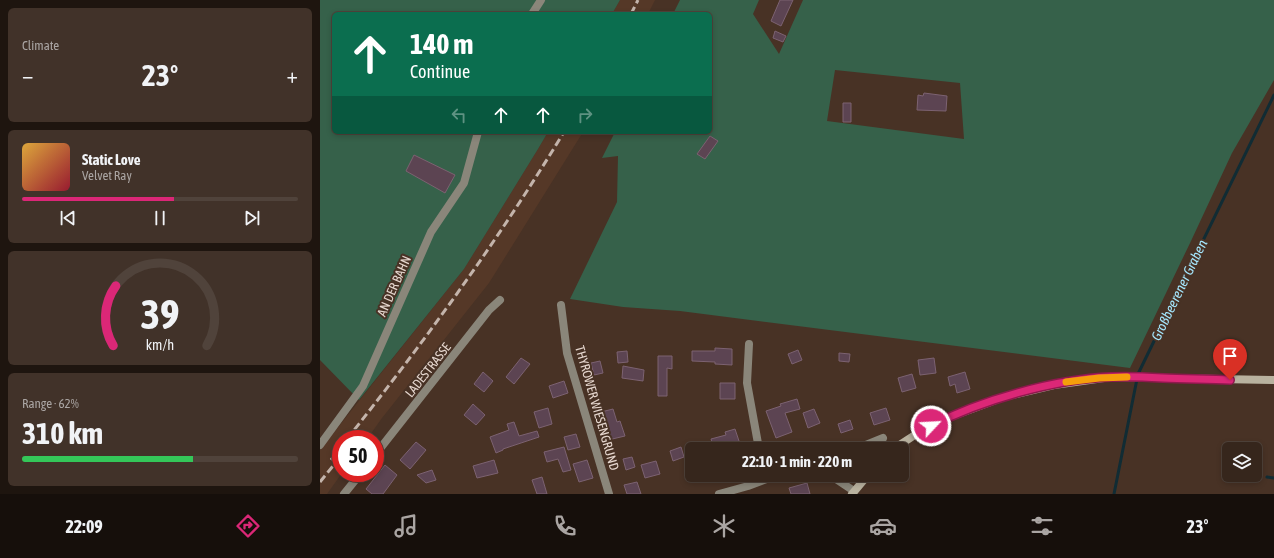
<!DOCTYPE html>
<meta charset="utf-8">
<style>
body{margin:0;font-family:"Asap Condensed",sans-serif;background:#413229;color:#f1f3f6;height:100vh;display:flex;flex-direction:column;font-size:15px;white-space:nowrap}
*{box-sizing:border-box;margin:0}
p{font-size:13px;color:#aaa5a3}
.icon{flex:none;width:22px;height:22px;fill:none;stroke:currentColor;stroke-width:2;stroke-linecap:round;stroke-linejoin:round}
.map{position:relative;flex:1;overflow:hidden}
.sheet{display:flex;flex-direction:column;gap:8px;padding:8px;background:#1e150f;width:320px}
.sheet>*{flex:none}
.banner{position:absolute;left:12px;top:12px;width:380px;height:122px;border-radius:6px;box-shadow:0 2px 6px #0003,0 0 0 1px #50433b;background:#0b6e4f;color:#fff;overflow:hidden}
.buttons{position:absolute;left:902px;top:442px;display:grid;gap:8px}
.buttons a{display:grid;place-items:center;width:40px;height:40px;border-radius:6px;background:#36261c;box-shadow:0 2px 6px #0003,0 0 0 1px #50433b;font-size:20px}
.speed{position:absolute;left:12px;top:430px;display:flex;gap:8px;font-size:20px;font-weight:700;text-align:center}
.speed>*{display:grid;place-content:center;width:52px;height:52px;border-radius:50%;background:#36261c;box-shadow:0 2px 6px #0003,0 0 0 1px #50433b;line-height:1}
.speed .limit{border:6px solid #d22;background:#fff;color:#111}
.pin{position:absolute;display:grid;place-items:center;width:34px;height:34px;color:#fff;margin:-41px -17px;border-radius:50% 50% 50% 0;rotate:-45deg;box-shadow:0 0 4px #0007}
.pin .icon{rotate:45deg}
.me{position:absolute;width:44px;margin:-22px;rotate:65deg;stroke-linejoin:round;filter:drop-shadow(0 0 3px #0008)}
.turn{display:flex;align-items:center;gap:14px;height:84px;padding:0 12px;font-size:18px}
.turn .icon{width:52px;height:52px;stroke-width:2.5}
.turn b{display:block;font-size:28px;line-height:34px}
.lanes{display:flex;align-items:center;height:38px;padding:0 12px;background:#0003;justify-content:center;gap:20px;direction:ltr}
.lanes .off{opacity:.35}
.big{font-size:30px;font-weight:700;line-height:1.1}
.sheet .card{flex:1;display:flex;flex-direction:column;justify-content:center;gap:6px;min-width:0;padding:0 14px;border-radius:6px;background:#413229}
.sheet .dial{align-items:center;gap:0}
.dial svg{height:104px;overflow:visible;fill:none;stroke:#50433b;stroke-width:7;stroke-linecap:round;text-anchor:middle}
.dial text{fill:#f1f3f6;stroke:none}
.song{display:flex;align-items:center;gap:12px}
.cover{width:48px;height:48px;border-radius:6px;background:linear-gradient(135deg,hsl(40 70% 55%),hsl(350 70% 35%))}
.played{height:4px;border-radius:2px;background:linear-gradient(90deg,#db2777 55%,#50433b 55%)}
.keys{display:flex;justify-content:space-around;direction:ltr}
.heat{display:flex;justify-content:space-between;align-items:center;font-size:22px;direction:ltr}
.charge{height:6px;border-radius:3px;background:linear-gradient(90deg,#34c759 62%,#50433b 0)}
.trip{position:absolute;left:365px;top:442px;width:224px;height:40px;border-radius:6px;background:#36261c;box-shadow:0 2px 6px #0003,0 0 0 1px #50433b;font-weight:700;line-height:40px;text-align:center}
.tab-bar{display:flex;height:64px;justify-content:space-around;align-items:center;background:#160f0b;color:#aaa5a3}
.tab-bar .icon{width:28px;height:28px}
.tab-bar .on{color:#db2777}
.tab-bar b{font-size:18px;color:#f1f3f6}
main{display:flex;flex:1;min-height:0}
.map>svg:first-child{display:block}
.built{fill:#553827}
.green{fill:#36614a;fill-rule:evenodd}
.lines{fill:none;stroke-linecap:round;stroke-linejoin:round}
.stream{stroke:#112c34;stroke-width:3}
.building{fill:#5c4452;stroke:#7c6271}
.street{stroke:#8a867a;stroke-width:8}
.secondary{stroke:#b9b29f;stroke-width:8}
.rail{stroke:#c4b4ab;stroke-width:3;stroke-dasharray:8 4;stroke-linecap:butt}
.route-casing{stroke:#8e194d;stroke-width:10}
.route{stroke:#db2777;stroke-width:7}
.slow{stroke:#f59e0b;stroke-width:7}
.labels{text-anchor:middle;dominant-baseline:central;stroke-width:4;stroke-linejoin:round;paint-order:stroke}
.street-label{font-size:13px;fill:#e6d7cf;stroke:#483225}
.water-label{font-size:14px;font-style:italic;fill:#a5e6fd;stroke:#483225}
</style>
<main>
<section class="sheet">
<div class="card"><p>Climate</p>
<div class="heat"><a>−</a><b class="big">23°</b><a>+</a></div>
</div>
<div class="card">
<div class="song"><i class="cover"></i><div><b>Static Love</b><p>Velvet Ray</p></div></div>
<div class="played"></div>
<div class="keys"><svg class="icon" aria-label="previous" viewBox="0 0 24 24"><path d="M18 5L8 12l10 7zM5 5v14"/></svg><svg class="icon" aria-label="pause" viewBox="0 0 24 24"><path d="M8 5v14M16 5v14"/></svg><svg class="icon" aria-label="next" viewBox="0 0 24 24"><path d="M6 5l10 7-10 7zM19 5v14"/></svg></div>
</div>
<div class="card dial"><svg viewBox="0 0 100 80">
<path d="M14 69A42 42 0 1 1 86 69"/>
<path d="M14 69A42 42 0 0 1 16 23" stroke="#db2777"/>
<text x="50" y="56" font-size="32" font-weight="700">39</text>
<text x="50" y="72" font-size="11">km/h</text>
</svg></div>
<div class="card"><p>Range · 62%</p><b class="big">310 km</b><div class="charge"></div></div>
</section>
<div class="map">
<svg width="954" height="494" viewBox="0 0 954 494">
<rect width="100%" height="100%" fill="#483225"/>
<path class="built" d="M 300,0 L 335,0 L 328,14 L 292,14 Z
M 228,132 L 263,132 L 169,283 L 62,418 L 47,439 L 21,439 L 21,473 L 22,473 L 7,494 L 0,494 L 0,450 L 144,269 L 218,149 Z"/>
<path class="green" d="M 0,0 L 300,0 L 292,14 L 14,14 L 14,132 L 228,132 L 218,149 L 144,269 L 39,400 L 0,360 Z
M 360,0 L 439,0 L 433,14 L 459,54 L 483,0 L 954,0 L 954,80 L 912,153 L 871,241 L 810,368 L 360,311 L 303,307 L 250,299 L 297,202 L 298,156 L 282,158 L 295,132 L 390,132 L 390,14 L 353,14 ZM 515,70 L 640,83 L 644,139 L 507,121 Z"/>
<g class="lines">
<path class="stream" d="M 947,477 L 954,478
M 794,494 L 818,374 L 954,95"/>
</g>
<path class="building" d="M 460,0 L 473,0 L 461,26 L 451,21 Z
M 455,31 L 466,36 L 463,42 L 453,38 Z
M 604,93 L 627,96 L 626,111 L 597,110 L 598,95 L 603,96 Z
M 523,103 L 531,103 L 531,122 L 523,122 Z
M 390,136 L 398,141 L 385,159 L 377,154 Z
M 94,155 L 135,175 L 125,193 L 86,171 Z
M 395,348 L 412,349 L 412,365 L 395,364 L 395,362 L 372,361 L 372,351 L 395,351 Z
M 478,350 L 482,360 L 472,364 L 468,354 Z
M 307,351 L 308,362 L 298,363 L 297,352 Z
M 519,353 L 530,354 L 529,362 L 519,361 Z
M 338,356 L 352,356 L 352,369 L 347,368 L 347,396 L 338,396 Z
M 201,358 L 210,364 L 194,384 L 186,377 Z
M 614,358 L 616,373 L 600,375 L 598,360 Z
M 280,361 L 283,373 L 274,375 L 271,363 Z
M 303,366 L 324,370 L 323,381 L 302,378 Z
M 163,372 L 173,381 L 164,392 L 154,384 Z
M 645,372 L 650,389 L 637,393 L 635,384 L 630,386 L 628,377 Z
M 592,374 L 596,388 L 582,392 L 578,378 Z
M 244,381 L 248,393 L 233,398 L 229,386 Z
M 400,383 L 415,383 L 415,399 L 400,399 Z
M 477,399 L 480,409 L 465,413 L 472,432 L 456,438 L 446,411 L 461,406 L 460,404 Z
M 153,404 L 165,415 L 156,425 L 144,415 Z
M 228,408 L 232,424 L 219,428 L 214,412 Z
M 566,408 L 570,420 L 554,425 L 550,413 Z
M 293,409 L 297,422 L 300,421 L 305,436 L 288,440 L 281,412 Z
M 494,409 L 500,423 L 488,428 L 483,413 Z
M 530,420 L 533,429 L 521,433 L 518,424 Z
M 194,422 L 199,436 L 217,431 L 219,437 L 183,449 L 183,450 L 176,453 L 170,437 L 189,430 L 187,424 Z
M 415,429 L 420,444 L 404,449 L 394,449 L 391,439 L 406,435 L 405,432 Z
M 256,434 L 260,447 L 248,450 L 244,437 Z
M 96,442 L 106,450 L 90,469 L 80,460 Z
M 244,447 L 251,470 L 243,472 L 238,459 L 227,462 L 224,452 Z
M 361,447 L 364,457 L 353,461 L 350,451 Z
M 312,457 L 315,467 L 306,470 L 303,459 Z
M 174,460 L 178,473 L 157,478 L 153,466 Z
M 267,460 L 273,478 L 259,482 L 253,464 Z
M 336,461 L 340,474 L 325,478 L 321,465 Z
M 65,465 L 77,475 L 63,494 L 52,494 L 46,489 Z
M 112,470 L 116,480 L 106,483 L 97,475 Z
M 222,477 L 227,494 L 217,494 L 212,480 Z
M 317,482 L 321,494 L 307,494 L 304,485 Z
M 487,483 L 490,494 L 471,494 L 469,488 Z"/>
<g class="lines">
<path class="street" d="M 212,14 L 221,0
M 241,305 L 247,353 L 289,494
M 429,344 L 427,383 L 439,449
M 0,445 L 43,386 L 111,232 L 144,183 L 158,132
M 536,449 L 563,438
M 55,455 L 169,310 L 180,300
M 510,475 L 534,491
M 24,494 L 41,473
M 399,494 L 428,486 L 457,475"/>
<path class="secondary" d="M 576,449 L 581,444 L 601,431 L 622,420 L 684,397 L 734,385 L 791,377 L 954,380
M 532,494 L 548,475"/>
<path class="rail" d="M 311,14 L 318,0
M 27,439 C 105,341 179,239 244,132
M 11,460 L 21,447
M 0,482 L 21,456"/>
</g>
<g class="lines">
<defs>
<path id="route" d="M 611,426 C 661,400 735,379 791,377 C 809,376 826,377 843,378 C 865,379 887,379 910,380"/>
</defs>
<use href="#route" class="route-casing"/>
<use href="#route" class="route"/>
<path class="slow" d="M 746,382 L 779,378 L 807,377"/>
</g>
<g class="labels">
<g class="street-label">
<text transform="translate(74 286) rotate(-66)">AN DER BAHN</text>
<text transform="translate(108 370) rotate(-52)">LADESTRASSE</text>
<text transform="translate(277 408) rotate(74)">THYROWER WIESENGRUND</text>
</g>
<g class="water-label">
<text transform="translate(859 290) rotate(-64)">Großbeerener Graben</text>
</g>
</g>
</svg>
<div class="buttons">
<a><svg class="icon" aria-label="layers" viewBox="0 0 24 24"><path d="M12 4l9 5-9 5-9-5zM3 14l9 5 9-5"/></svg></a>
</div>
<div class="speed"><div class="limit">50</div></div>
<div class="pin" style="left:910px;top:380px;background:#d93025"><svg class="icon" aria-label="arrive" viewBox="0 0 24 24"><path d="M6 21V4h12l-3 4 3 4H6"/></svg></div>
<svg class="me" style="left:611px;top:426px" viewBox="-20 -20 40 40"><circle r="17" fill="#db2777" stroke="#fff" stroke-width="3"/><path d="M0-11L8 9 0 5-8 9z" fill="#fff"/></svg>
<div class="trip">22:10 · 1 min · 220 m</div>
<div class="banner">
<div class="turn"><svg class="icon" aria-label="ahead" viewBox="0 0 24 24"><path d="M12 20V5M6 11l6-6 6 6"/></svg><div><b>140 m</b>Continue</div></div>
<div class="lanes"><svg class="icon off" aria-label="left" viewBox="0 0 24 24"><path d="M17 20v-9H6M10 6l-5 5 5 5"/></svg><svg class="icon" aria-label="ahead" viewBox="0 0 24 24"><path d="M12 20V5M6 11l6-6 6 6"/></svg><svg class="icon" aria-label="ahead" viewBox="0 0 24 24"><path d="M12 20V5M6 11l6-6 6 6"/></svg><svg class="icon off" aria-label="right" viewBox="0 0 24 24"><path d="M7 20v-9h11M14 6l5 5-5 5"/></svg></div>
</div>
</div>
</main>
<nav class="tab-bar">
<b>22:09</b>
<svg class="icon on" aria-label="directions" viewBox="0 0 24 24"><path d="M12 3l9 9-9 9-9-9zM9 14v-3h6M13 9l2 2-2 2"/></svg>
<svg class="icon" aria-label="music" viewBox="0 0 24 24"><path d="M9 18V5l10-2v13"/><circle cx="6" cy="18" r="3"/><circle cx="16" cy="16" r="3"/></svg>
<svg class="icon" aria-label="phone" viewBox="0 0 24 24"><path d="M5 4h4l2 5-3 2q2 4 5 5l2-3 5 2v4C11 20 4 13 5 4z"/></svg>
<svg class="icon" aria-label="climate" viewBox="0 0 24 24"><path d="M12 3v18M4 7l16 10M4 17L20 7"/></svg>
<svg class="icon" aria-label="car" viewBox="0 0 24 24"><path d="M5 17H2v-5l4-1 3-4h7l3 4 3 1v5h-3M9 17h6M6 11h13"/><circle cx="7" cy="17" r="2"/><circle cx="17" cy="17" r="2"/></svg>
<svg class="icon" aria-label="filters" viewBox="0 0 24 24"><path d="M4 7h16M4 17h16"/><circle cx="9" cy="7" r="2"/><circle cx="15" cy="17" r="2"/></svg>
<b>23°</b>
</nav>
